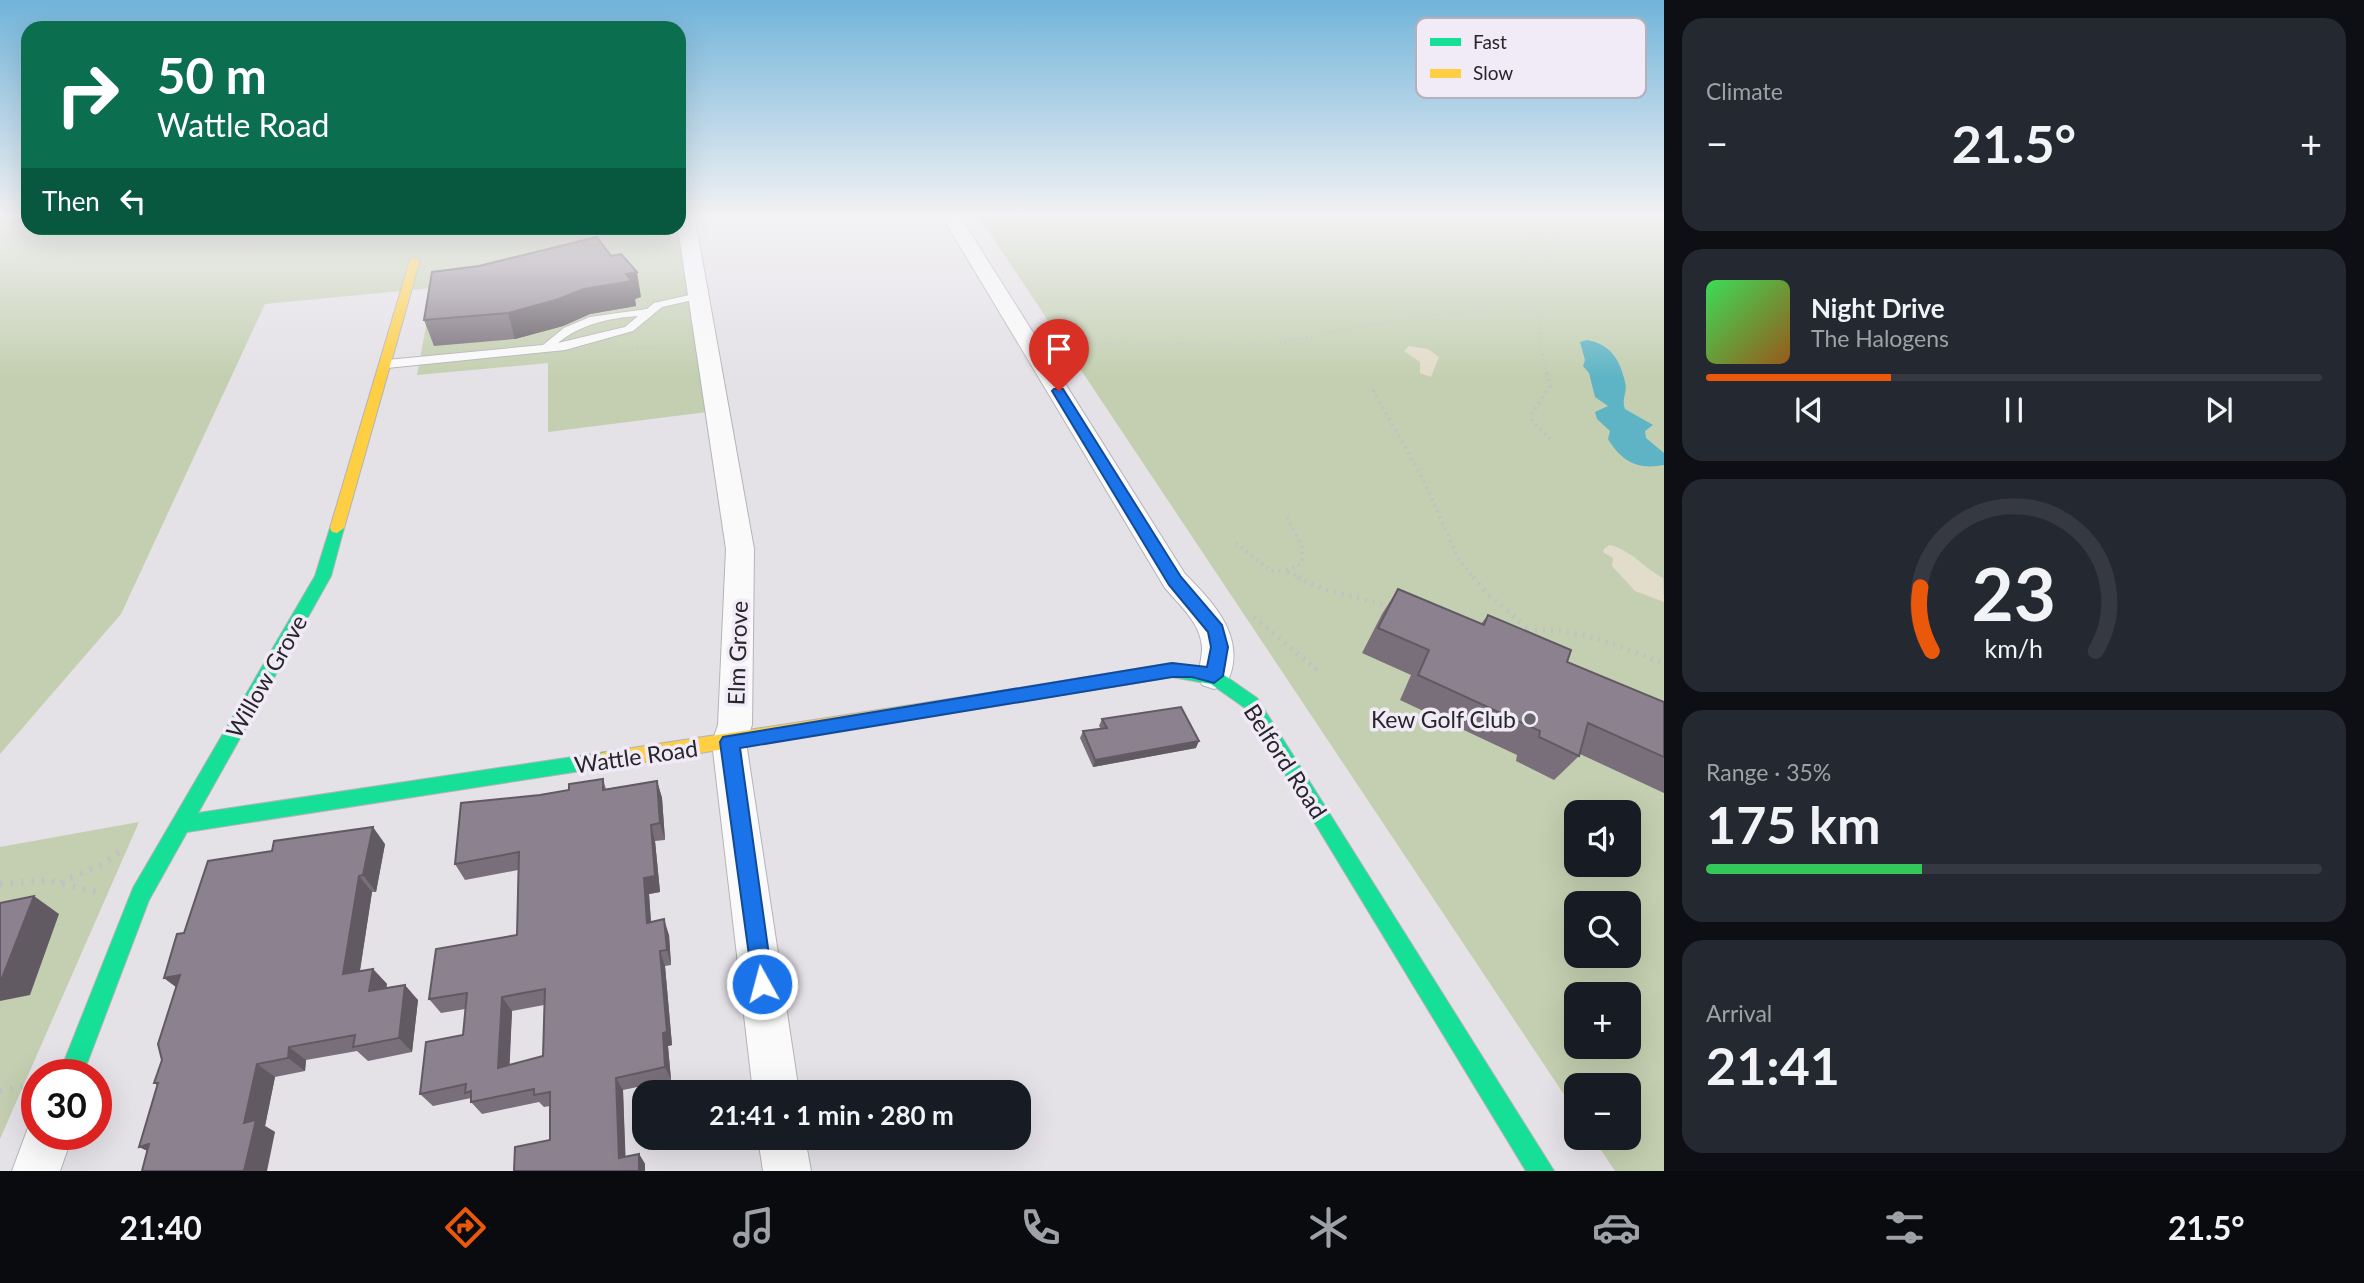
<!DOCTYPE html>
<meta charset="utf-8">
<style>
body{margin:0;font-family:Lato,sans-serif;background:#242831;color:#f1f3f6;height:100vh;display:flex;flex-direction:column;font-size:26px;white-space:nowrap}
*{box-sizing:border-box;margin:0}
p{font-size:23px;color:#9ea1a6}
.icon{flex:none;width:38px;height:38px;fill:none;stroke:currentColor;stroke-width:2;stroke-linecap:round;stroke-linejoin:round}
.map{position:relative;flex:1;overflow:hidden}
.details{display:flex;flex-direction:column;gap:18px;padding:18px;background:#0d0f14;width:700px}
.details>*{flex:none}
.hud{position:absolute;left:21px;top:21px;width:665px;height:214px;border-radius:21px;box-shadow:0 7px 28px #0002;background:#0b6e4f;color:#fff;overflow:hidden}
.controls{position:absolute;left:1564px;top:800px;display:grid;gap:14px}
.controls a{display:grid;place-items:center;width:77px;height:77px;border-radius:14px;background:#171b24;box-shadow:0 7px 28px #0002;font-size:35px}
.speed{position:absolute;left:21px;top:1059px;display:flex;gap:14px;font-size:35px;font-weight:700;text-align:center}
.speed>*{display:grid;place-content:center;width:91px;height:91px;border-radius:50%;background:#171b24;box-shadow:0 7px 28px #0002;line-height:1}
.speed .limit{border:10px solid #d22;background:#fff;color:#111}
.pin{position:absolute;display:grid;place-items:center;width:60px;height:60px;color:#fff;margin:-72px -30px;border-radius:50% 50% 50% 0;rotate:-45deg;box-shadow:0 0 7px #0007}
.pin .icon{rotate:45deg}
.me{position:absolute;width:77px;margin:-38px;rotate:353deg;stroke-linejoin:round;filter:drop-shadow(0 0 5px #0008)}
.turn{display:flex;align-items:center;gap:24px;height:147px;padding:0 21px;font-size:32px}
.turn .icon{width:91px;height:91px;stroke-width:2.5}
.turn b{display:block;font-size:49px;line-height:60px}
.then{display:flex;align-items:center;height:66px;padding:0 21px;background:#0003;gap:14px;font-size:26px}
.big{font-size:52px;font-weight:700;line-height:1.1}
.details .card{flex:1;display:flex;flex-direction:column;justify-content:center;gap:10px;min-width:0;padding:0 24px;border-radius:21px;background:#242831}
.details .dial{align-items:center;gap:0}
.dial svg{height:182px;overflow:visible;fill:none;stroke:#363941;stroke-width:7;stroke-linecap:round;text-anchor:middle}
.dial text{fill:#f1f3f6;stroke:none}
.song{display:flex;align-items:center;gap:21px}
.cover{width:84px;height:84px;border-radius:10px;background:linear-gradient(135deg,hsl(130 70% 55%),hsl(30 70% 35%))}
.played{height:7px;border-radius:4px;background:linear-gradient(90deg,#ea580c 30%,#363941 30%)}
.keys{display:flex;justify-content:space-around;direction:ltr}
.heat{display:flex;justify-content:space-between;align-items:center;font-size:38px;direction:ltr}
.charge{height:10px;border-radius:5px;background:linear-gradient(90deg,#34c759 35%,#363941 0)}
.trip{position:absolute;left:632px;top:1080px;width:399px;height:70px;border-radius:21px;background:#171b24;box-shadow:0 7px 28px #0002;font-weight:700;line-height:70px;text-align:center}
.menu{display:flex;height:112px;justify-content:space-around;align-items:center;background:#090b0e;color:#9ea1a6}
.menu .icon{width:49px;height:49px}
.menu .on{color:#ea580c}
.menu b{font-size:32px;color:#f1f3f6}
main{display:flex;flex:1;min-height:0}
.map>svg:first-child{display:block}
.green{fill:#c3cfb0;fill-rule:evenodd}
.sand{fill:#e2dcca}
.water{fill:#5eb4c4}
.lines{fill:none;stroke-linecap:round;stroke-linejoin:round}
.lane-casing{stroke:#b5b3b8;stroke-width:2}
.street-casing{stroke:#b5b3b8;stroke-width:2}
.fast-casing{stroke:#b5b3b8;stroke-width:2}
.slow-casing{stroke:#b5b3b8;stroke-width:2}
.path-far3{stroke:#c2c0c3;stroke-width:2.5;stroke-dasharray:1 3.5;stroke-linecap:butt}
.path-far2{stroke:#c2c0c3;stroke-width:3.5;stroke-dasharray:2 4.5;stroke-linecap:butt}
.path-far1{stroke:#c2c0c3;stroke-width:5;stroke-dasharray:2 6;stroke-linecap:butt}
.path{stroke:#c2c0c3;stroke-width:6;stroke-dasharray:2.5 8;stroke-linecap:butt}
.lane{fill:#fbfafb;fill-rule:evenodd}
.street{fill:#fbfafb;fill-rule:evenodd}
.fast{fill:#16e098;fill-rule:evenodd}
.slow{fill:#ffcf43;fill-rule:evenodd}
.wall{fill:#786f7a;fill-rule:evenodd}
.shaded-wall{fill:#625a63}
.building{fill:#8c818e;stroke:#625a63;stroke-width:2;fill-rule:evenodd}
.route{fill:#1a73e8;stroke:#114b97;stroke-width:2}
.poi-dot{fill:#6a676c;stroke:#f1ebf8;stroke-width:2.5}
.labels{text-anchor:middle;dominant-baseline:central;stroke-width:7;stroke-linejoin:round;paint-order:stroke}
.street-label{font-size:23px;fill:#28262a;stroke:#f1ebf8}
.poi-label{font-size:23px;fill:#28262a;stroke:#f1ebf8;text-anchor:end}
.key{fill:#f1ebf8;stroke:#b5b0ba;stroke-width:2}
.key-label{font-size:19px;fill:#28262a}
</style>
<main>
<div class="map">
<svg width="1664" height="1171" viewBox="0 0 1664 1171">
<rect width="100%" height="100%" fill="#e4e1e7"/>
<path class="green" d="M 0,214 L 28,214 L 28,228 L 678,228 L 707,412 L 548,432 L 548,363 L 417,375 L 433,288 L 265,304 L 121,614 L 0,754 Z
M 977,214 L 1664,214 L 1664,1171 L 1615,1171 L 1593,1138 L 1629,1138 L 1629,1085 L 1577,1085 L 1577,1114 ZM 1577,812 L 1629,812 L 1629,864 L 1577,864 ZM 1577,903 L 1629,903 L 1629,956 L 1577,956 ZM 1577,994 L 1629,994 L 1629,1046 L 1577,1046 Z
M 139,822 L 0,1139 L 0,847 Z"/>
<path class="sand" d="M 1409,346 L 1428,349 L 1439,357 L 1431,377 L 1420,373 L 1420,362 L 1404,351 Z
M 1609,545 C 1629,548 1645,569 1663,578 L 1664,602 L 1635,591 L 1612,566 L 1613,558 L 1604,553 L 1603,550 Z"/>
<path class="water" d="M 1587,340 C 1610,344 1620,359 1625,382 C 1628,391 1621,399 1625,409 L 1653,425 L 1645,431 L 1646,438 L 1664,453 L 1664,465 C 1638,470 1622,462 1608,439 L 1610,431 L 1597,419 L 1595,412 L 1608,406 L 1595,397 L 1589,373 L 1583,366 L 1585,360 L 1580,342 Z"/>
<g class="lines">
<defs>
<path id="lane" d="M 698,293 L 702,294 L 702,298 L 662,307 L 633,331 L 565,350 L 387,368 L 381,364 L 387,360 L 543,345 L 564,328 L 590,317 L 647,309 L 654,303 ZM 638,316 L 625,327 L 558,343 C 581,324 609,318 638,316 Z"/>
<path id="street" d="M 679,214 L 694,214 L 754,549 L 752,725 L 746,742 L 799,1092 L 753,1092 L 712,742 L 718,725 L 726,549 L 678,228 Z
M 945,214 L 959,214 L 961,218 L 1185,574 C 1215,604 1249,640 1226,685 L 1214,689 L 1202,685 C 1196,672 1202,662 1202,648 C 1201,623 1180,606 1165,588 L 943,218 Z
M 37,1116 L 37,1134 L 73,1134 L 60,1171 L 12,1171 L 32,1117 Z
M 758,1138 L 805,1138 L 811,1171 L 763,1171 Z"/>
<path id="fast" d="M 337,523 L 344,528 L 331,576 L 198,813 L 606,752 L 613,754 L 615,760 L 613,766 L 187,832 L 149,900 L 83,1074 L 59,1074 L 133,888 L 315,576 L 330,528 Z
M 1172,663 L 1221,673 L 1257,698 L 1554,1171 L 1526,1171 L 1245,708 L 1211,684 L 1172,677 L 982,708 L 976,706 L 973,701 L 976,696 L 982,694 Z"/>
<path id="slow" d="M 415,257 L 420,260 L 344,528 L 337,533 L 332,532 L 330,528 L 410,260 Z
M 982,694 L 988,696 L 991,701 L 988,706 L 982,708 L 606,768 L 599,766 L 597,760 L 599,754 L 606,752 Z"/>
</defs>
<use href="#lane" class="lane-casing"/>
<use href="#street" class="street-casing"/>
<use href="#fast" class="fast-casing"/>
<use href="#slow" class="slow-casing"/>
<path class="path-far3" d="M 1523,261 L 1540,281 L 1535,287 L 1536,313 L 1542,327 L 1539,340 L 1547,375
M 1540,280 L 1559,235
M 1055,343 L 1274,344 L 1405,318 L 1478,311 L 1504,295 L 1513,282 L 1530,241 L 1556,214
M 619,350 L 656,347"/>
<path class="path-far2" d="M 1547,373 L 1550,386 L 1531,415 L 1533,422 L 1550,439
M 1373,390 L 1423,479 L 1458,558 L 1474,578
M 1287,517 L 1302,546 L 1302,563 L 1285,571 L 1301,578
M 1236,543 L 1271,571 L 1285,571"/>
<path class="path-far1" d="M 1297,577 L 1323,589 L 1392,607
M 1473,577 L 1487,594 L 1529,629
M 1254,617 L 1318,671
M 1527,631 C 1573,625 1622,647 1664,664"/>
<path class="path" d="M 61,883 L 104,863 L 123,849
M 0,884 L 47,880 L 103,893
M 0,1091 L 36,1083"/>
<use href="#lane" class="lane"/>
<use href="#street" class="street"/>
<use href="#fast" class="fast"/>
<use href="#slow" class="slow"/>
</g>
<path class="wall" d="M 641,297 L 635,299 L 636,306 L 590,314 L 563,326 L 515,339 L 434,346 L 424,320 Z
M 1398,589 L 1481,624 L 1488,615 L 1567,662 L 1664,702 L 1664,793 L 1580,754 L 1579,756 L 1554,780 L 1516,761 L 1517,755 L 1400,700 L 1411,675 L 1362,653 L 1382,614 Z
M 1102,719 L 1196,748 L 1093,767 L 1080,738 L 1083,731 L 1101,729 L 1099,726 Z
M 603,779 L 606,789 L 657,781 L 662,798 L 665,840 L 655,841 L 660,892 L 649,894 L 651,922 L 669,935 L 671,965 L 665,966 L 672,1045 L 668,1046 L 671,1080 L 623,1090 L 625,1157 L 639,1154 L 645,1164 L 550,1140 L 550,1106 L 544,1107 L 539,1102 L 482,1114 L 471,1102 L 471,1098 L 433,1106 L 420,1094 L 463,1035 L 465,1009 L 441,1013 L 429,999 L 517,935 L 518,870 L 465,880 L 455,864 L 540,795 L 569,790 ZM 544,1005 L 543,1056 L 509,1065 L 512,1011 Z
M 385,844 L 376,892 L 372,892 L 360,971 L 373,969 L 387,984 L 386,988 L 418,1000 L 412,1052 L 368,1061 L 357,1051 L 306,1060 L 305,1071 L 275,1077 L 265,1126 L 275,1132 L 148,1151 L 139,1147 L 157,1085 L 154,1083 L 162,1060 L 176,987 L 164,978 L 184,933 Z"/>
<path class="shaded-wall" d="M 637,272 L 641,297 L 635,299 L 636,306 L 590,314 L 563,326 L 515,339 L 508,313 L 626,274 Z
M 1199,741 L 1196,748 L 1093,767 L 1095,760 Z
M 657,781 L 662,798 L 665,840 L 660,823 Z
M 651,825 L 655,841 L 660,892 L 649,894 L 652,938 L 647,923 L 644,878 Z
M 373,827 L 385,844 L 376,892 L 363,875 Z
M 359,876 L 372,892 L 357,989 L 343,974 Z
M 34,896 L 59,914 L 30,995 L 0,1001 L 0,979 Z
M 664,919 L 669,935 L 671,965 L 667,950 Z
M 660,951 L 665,966 L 672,1045 L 668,1046 L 671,1080 L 665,1067 L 663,1033 Z
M 373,969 L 387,984 L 383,1006 L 369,991 Z
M 180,975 L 184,993 L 164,978 Z
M 405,985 L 418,1000 L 412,1052 L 399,1038 Z
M 502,997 L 512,1011 L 509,1080 L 498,1068 Z
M 289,1047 L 306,1060 L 305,1071 L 288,1058 Z
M 257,1064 L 275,1077 L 265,1126 L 275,1132 L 267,1171 L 244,1171 L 244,1123 Z
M 616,1078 L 623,1090 L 626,1168 L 619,1158 Z
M 149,1144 L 163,1158 L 139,1147 Z
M 639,1154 L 645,1164 L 645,1171 L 639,1171 Z"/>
<path class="building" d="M 597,237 L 611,256 L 621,254 L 637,272 L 626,274 L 632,281 L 584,289 L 556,300 L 508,313 L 424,320 L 432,272 L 479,266 Z
M 1398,589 L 1484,625 L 1488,615 L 1571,650 L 1567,662 L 1664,702 L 1664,757 L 1588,723 L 1579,756 L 1539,737 L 1540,731 L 1418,675 L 1429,650 L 1378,628 Z
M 1181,707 L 1199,741 L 1095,760 L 1083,731 L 1107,728 L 1102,719 Z
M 603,779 L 603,790 L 657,781 L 660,823 L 651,825 L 655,876 L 644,878 L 647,923 L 664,919 L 667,950 L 660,951 L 667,1032 L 663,1033 L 665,1067 L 616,1078 L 619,1158 L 639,1154 L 639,1171 L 514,1171 L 515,1147 L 550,1140 L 550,1092 L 534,1095 L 534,1089 L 471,1102 L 471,1091 L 465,1093 L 466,1084 L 420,1094 L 426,1042 L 463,1035 L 467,993 L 429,999 L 436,949 L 517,935 L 519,852 L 455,864 L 461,803 L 540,795 L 569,790 L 569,784 ZM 545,989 L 543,1056 L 498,1068 L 502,997 Z
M 373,827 L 363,875 L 359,876 L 343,974 L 373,969 L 369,991 L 405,985 L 399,1038 L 353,1047 L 355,1035 L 289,1047 L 288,1058 L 257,1064 L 244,1123 L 256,1120 L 244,1171 L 142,1171 L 149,1144 L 139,1147 L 158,1083 L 154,1083 L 162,1060 L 158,1044 L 180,975 L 164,978 L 177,934 L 184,933 L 208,861 L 272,851 L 274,841 Z
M 34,896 L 2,978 L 0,979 L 0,903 Z"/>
<linearGradient id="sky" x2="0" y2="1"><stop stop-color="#71b4da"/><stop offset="0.57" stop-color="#f3f2f4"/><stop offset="1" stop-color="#f3f2f4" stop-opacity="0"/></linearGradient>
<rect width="1664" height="378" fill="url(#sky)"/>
<path class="route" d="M 1054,389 L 1063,389 L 1181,577 L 1222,625 L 1228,647 L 1223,676 L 1214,683 L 1192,677 L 1172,677 L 740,748 L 773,984 L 770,992 L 762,995 L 754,992 L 720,742 L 723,737 L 1172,663 L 1207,667 L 1211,647 L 1208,632 L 1169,585 L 1052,391 Z"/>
<circle class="poi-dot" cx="1530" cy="719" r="7"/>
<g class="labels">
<g class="street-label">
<text transform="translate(737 653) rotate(-88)">Elm Grove</text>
<text transform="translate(266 676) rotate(-60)">Willow Grove</text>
<text transform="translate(636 756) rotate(-8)">Wattle Road</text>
<text transform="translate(1286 761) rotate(57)">Belford Road</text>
</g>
<g class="poi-label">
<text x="1516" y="719">Kew Golf Club</text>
</g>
</g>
<rect x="1416" y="18" width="230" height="80" rx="10" class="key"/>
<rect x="1430" y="38" width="31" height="8" fill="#16e098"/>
<rect x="1430" y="69" width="31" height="9" fill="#ffcf43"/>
<g class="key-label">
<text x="1473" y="49">Fast</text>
<text x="1473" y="80">Slow</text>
</g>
</svg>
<div class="controls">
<a><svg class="icon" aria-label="sound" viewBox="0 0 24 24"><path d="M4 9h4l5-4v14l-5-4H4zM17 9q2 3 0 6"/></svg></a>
<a><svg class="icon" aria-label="search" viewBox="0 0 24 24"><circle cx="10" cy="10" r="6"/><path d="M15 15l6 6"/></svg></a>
<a>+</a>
<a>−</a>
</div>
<div class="speed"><div class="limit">30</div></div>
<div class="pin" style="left:1059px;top:391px;background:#d93025"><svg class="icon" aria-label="arrive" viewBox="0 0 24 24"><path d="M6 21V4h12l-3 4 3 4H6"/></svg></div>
<svg class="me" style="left:762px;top:984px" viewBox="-20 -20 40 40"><circle r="17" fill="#1a73e8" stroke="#fff" stroke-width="3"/><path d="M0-11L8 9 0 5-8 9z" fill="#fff"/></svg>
<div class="trip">21:41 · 1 min · 280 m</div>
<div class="hud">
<div class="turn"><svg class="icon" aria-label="right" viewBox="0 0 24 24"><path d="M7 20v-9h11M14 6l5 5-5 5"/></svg><div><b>50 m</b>Wattle Road</div></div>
<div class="then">Then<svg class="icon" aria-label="left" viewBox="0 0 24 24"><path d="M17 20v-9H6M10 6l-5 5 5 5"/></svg></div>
</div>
</div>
<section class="details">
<div class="card"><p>Climate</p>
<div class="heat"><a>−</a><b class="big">21.5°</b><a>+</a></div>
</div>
<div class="card">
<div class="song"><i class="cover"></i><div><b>Night Drive</b><p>The Halogens</p></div></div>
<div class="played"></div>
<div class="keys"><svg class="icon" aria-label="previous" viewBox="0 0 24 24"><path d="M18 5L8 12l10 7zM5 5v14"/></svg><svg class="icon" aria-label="pause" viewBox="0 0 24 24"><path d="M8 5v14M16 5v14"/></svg><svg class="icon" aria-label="next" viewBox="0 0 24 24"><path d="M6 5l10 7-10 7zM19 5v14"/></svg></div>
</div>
<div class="card dial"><svg viewBox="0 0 100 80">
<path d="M14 69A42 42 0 1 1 86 69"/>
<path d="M14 69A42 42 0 0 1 9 41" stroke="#ea580c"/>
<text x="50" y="56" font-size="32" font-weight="700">23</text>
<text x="50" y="72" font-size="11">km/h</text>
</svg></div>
<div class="card"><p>Range · 35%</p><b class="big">175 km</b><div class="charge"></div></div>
<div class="card"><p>Arrival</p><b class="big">21:41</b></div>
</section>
</main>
<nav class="menu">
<b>21:40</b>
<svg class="icon on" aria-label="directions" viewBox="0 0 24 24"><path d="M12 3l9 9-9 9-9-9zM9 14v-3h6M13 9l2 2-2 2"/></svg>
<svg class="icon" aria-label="music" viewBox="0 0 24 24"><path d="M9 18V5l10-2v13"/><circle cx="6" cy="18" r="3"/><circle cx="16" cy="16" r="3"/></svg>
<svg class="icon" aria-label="phone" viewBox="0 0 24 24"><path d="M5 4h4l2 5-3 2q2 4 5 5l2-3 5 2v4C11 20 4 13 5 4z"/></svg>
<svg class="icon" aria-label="climate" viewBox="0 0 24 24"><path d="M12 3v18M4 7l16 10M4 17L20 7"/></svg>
<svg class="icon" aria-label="car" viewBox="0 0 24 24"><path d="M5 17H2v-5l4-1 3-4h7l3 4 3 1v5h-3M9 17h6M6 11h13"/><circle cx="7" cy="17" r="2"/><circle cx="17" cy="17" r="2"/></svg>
<svg class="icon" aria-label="filters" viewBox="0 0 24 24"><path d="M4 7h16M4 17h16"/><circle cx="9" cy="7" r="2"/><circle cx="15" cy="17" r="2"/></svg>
<b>21.5°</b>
</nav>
